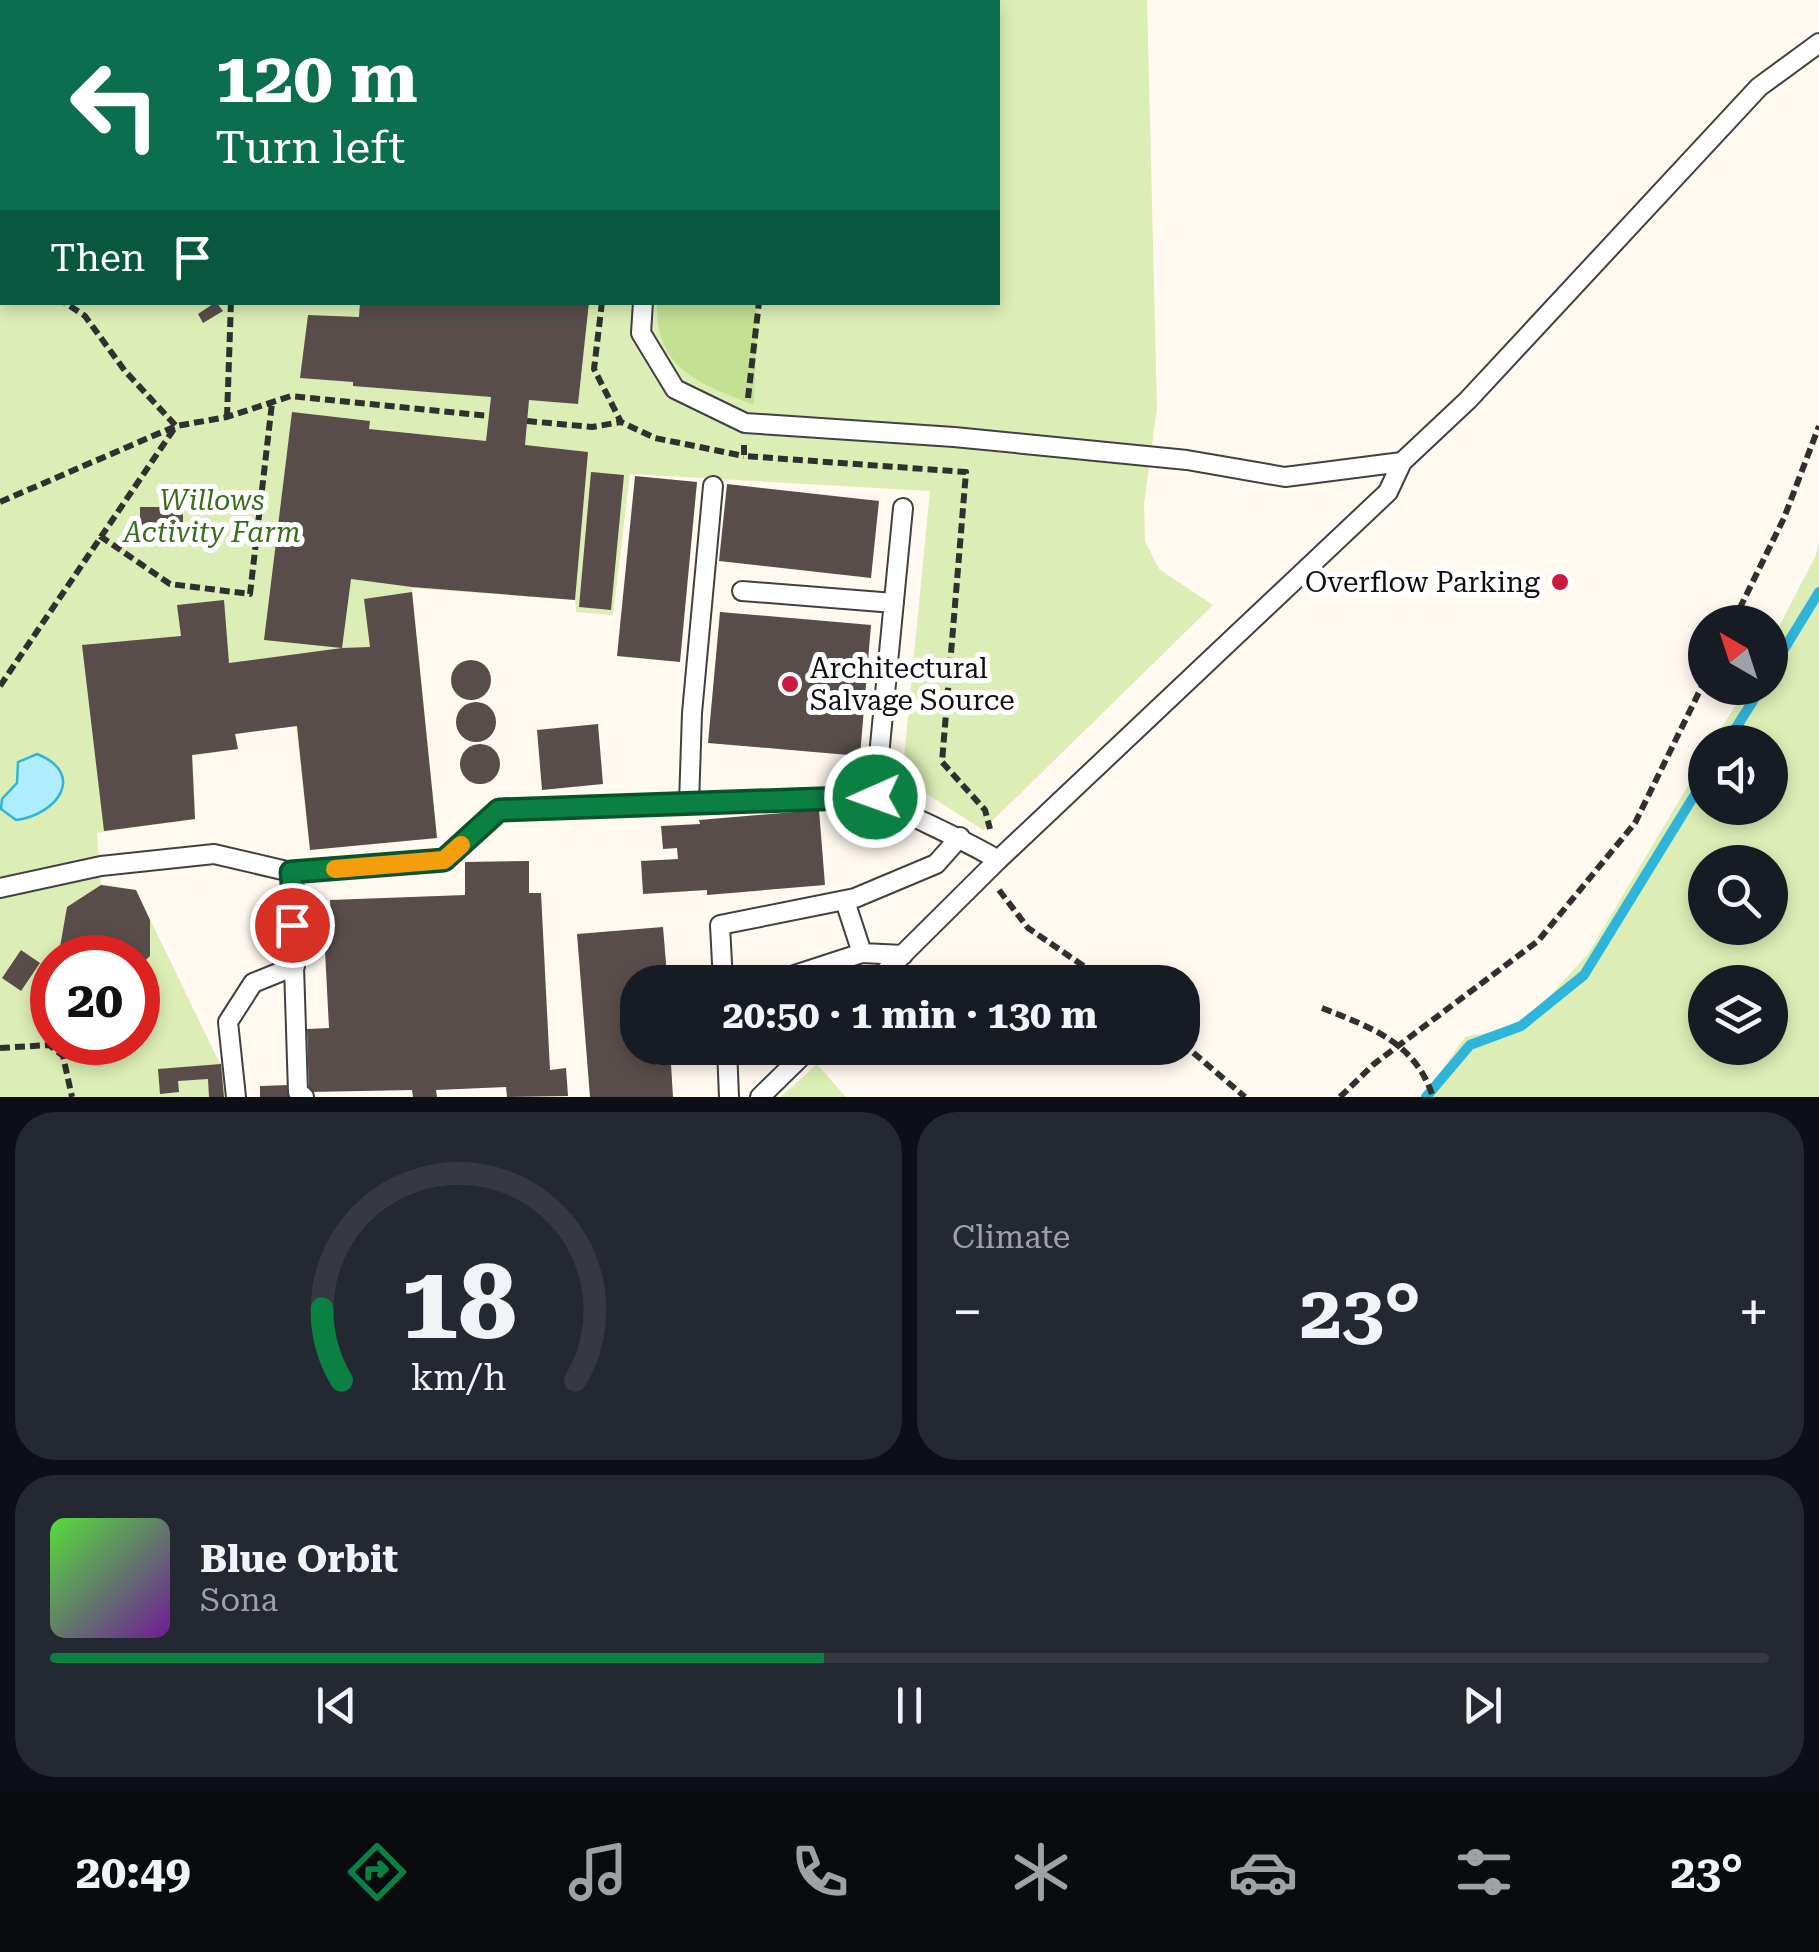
<!DOCTYPE html>
<meta charset="utf-8">
<style>
body{margin:0;font-family:"Roboto Serif",serif;background:#242831;color:#f1f3f6;height:100vh;display:flex;flex-direction:column;font-size:38px;white-space:nowrap}
*{box-sizing:border-box;margin:0}
p{font-size:32px;color:#9ea1a6}
.icon{flex:none;width:55px;height:55px;fill:none;stroke:currentColor;stroke-width:2;stroke-linecap:round;stroke-linejoin:round}
.map{position:relative;height:1097px;overflow:hidden}
.details{display:flex;flex-direction:column;gap:15px;padding:15px;background:#0d0f14;flex:1}
.details>*{flex:none}
.guide{position:absolute;left:0px;top:0px;width:1000px;height:305px;box-shadow:0 5px 15px #0003;background:#0b6e4f;color:#fff;overflow:hidden}
.needle{width:65px;rotate:321deg}
.tools{position:absolute;left:1688px;top:605px;display:grid;gap:20px}
.tools a{display:grid;place-items:center;width:100px;height:100px;border-radius:50%;background:#171b24;box-shadow:0 5px 15px #0003;font-size:50px}
.speed{position:absolute;left:30px;top:935px;display:flex;gap:20px;font-size:50px;font-weight:700;text-align:center}
.speed>*{display:grid;place-content:center;width:130px;height:130px;border-radius:50%;background:#171b24;box-shadow:0 5px 15px #0003;line-height:1}
.speed .limit{border:15px solid #d22;background:#fff;color:#111}
.pin{position:absolute;display:grid;place-items:center;width:85px;height:85px;color:#fff;margin:-42px;border:5px solid #fff;border-radius:50%;box-shadow:0 2px 10px #0007}
.me{position:absolute;width:110px;margin:-55px;rotate:268deg;stroke-linejoin:round;filter:drop-shadow(0 0 8px #0008)}
.turn{display:flex;align-items:center;gap:35px;height:210px;padding:0 50px;font-size:45px}
.turn .icon{width:130px;height:130px;stroke-width:2.5}
.turn b{display:block;font-size:70px;line-height:85px}
.then{display:flex;align-items:center;height:95px;padding:0 50px;background:#0003;gap:20px;font-size:38px}
.big{font-size:75px;font-weight:700;line-height:1.1}
.details .tile{flex:1;display:flex;flex-direction:column;justify-content:center;gap:15px;min-width:0;padding:0 35px;border-radius:40px;background:#242831}
.details .dial{align-items:center;gap:0}
.dial svg{height:260px;overflow:visible;fill:none;stroke:#363941;stroke-width:7;stroke-linecap:round;text-anchor:middle}
.dial text{fill:#f1f3f6;stroke:none}
.song{display:flex;align-items:center;gap:30px}
.cover{width:120px;height:120px;border-radius:15px;background:linear-gradient(135deg,hsl(110 70% 55%),hsl(280 70% 35%))}
.played{height:10px;border-radius:5px;background:linear-gradient(90deg,#0b8043 45%,#363941 45%)}
.keys{display:flex;justify-content:space-around;direction:ltr}
.heat{display:flex;justify-content:space-between;align-items:center;font-size:55px;direction:ltr}
.details .tiles{flex:1;display:grid;gap:15px;grid-template-columns:1fr 1fr}
.tile:last-child{grid-column:span 2}
.trip{position:absolute;left:620px;top:965px;width:580px;height:100px;border-radius:40px;background:#171b24;box-shadow:0 5px 15px #0003;font-weight:700;line-height:100px;text-align:center}
.tabs{display:flex;height:160px;justify-content:space-around;align-items:center;background:#090b0e;color:#9ea1a6}
.tabs .icon{width:70px;height:70px}
.tabs .on{color:#0b8043}
.tabs b{font-size:45px;color:#f1f3f6}
.map>svg:first-child{display:block}
.green{fill:#dceeb5;fill-rule:evenodd}
.forest{fill:#c3e093}
.water{fill:#afedfc;stroke:#2fb4da;stroke-width:2.5}
.lines{fill:none;stroke-linecap:round;stroke-linejoin:round}
.stream{stroke:#2fb4da;stroke-width:10}
.building{fill:#584d4a}
.service-casing{stroke:#414141;stroke-width:22}
.path{stroke:#303030;stroke-width:6;stroke-dasharray:10 5;stroke-linecap:butt}
.service{stroke:#fff;stroke-width:18}
.route-casing{stroke:#07532c;stroke-width:25}
.route{stroke:#0b8043;stroke-width:18}
.slow{stroke:#f59e0b;stroke-width:18}
.poi-dot{fill:#cc1941;stroke:#fff;stroke-width:4}
.labels{text-anchor:middle;dominant-baseline:central;stroke-width:10;stroke-linejoin:round;paint-order:stroke}
.park-label{font-size:28px;font-style:italic;fill:#396d18;stroke:#fff}
.poi-label{font-size:28px;fill:#0e0e0e;stroke:#fff;text-anchor:end}
</style>
<div class="map">
<svg width="1819" height="1097" viewBox="0 0 1819 1097">
<rect width="100%" height="100%" fill="#fff9f0"/>
<path class="green" d="M 0,0 L 1147,0 L 1157,408 L 1144,504 L 1145,541 L 1159,569 L 1213,605 L 983,830 L 902,778 L 930,491 L 630,474 L 613,615 L 576,612 L 575,600 L 412,588 L 437,838 L 310,850 L 296,726 L 236,734 L 238,749 L 193,756 L 195,819 L 97,833 L 101,884 L 136,890 L 219,1062 L 223,1062 L 225,1097 L 0,1097 ZM 2,2 L 998,2 L 998,302 L 2,302 ZM 52,958 L 138,958 L 138,1042 L 52,1042 Z
M 1819,542 L 1819,1097 L 1423,1097 L 1465,1037 L 1522,1026 L 1588,954 L 1705,757 L 1705,808 L 1770,808 L 1770,742 L 1713,742 L 1746,688 L 1770,688 L 1770,644 L 1816,555 ZM 1770,862 L 1770,928 L 1705,928 L 1705,862 ZM 1770,982 L 1770,1048 L 1705,1048 L 1705,982 Z
M 817,1064 L 846,1097 L 781,1097 Z"/>
<path class="forest" d="M 657,303 L 757,303 L 754,405 C 701,384 655,370 657,303 Z"/>
<path class="water" d="M 37,754 C 87,774 57,815 16,820 L 1,809 L 2,799 L 17,783 L 18,762 Z"/>
<g class="lines">
<path class="stream" d="M 1770,672 L 1819,592
M 1727,742 L 1761,688
M 1426,1097 L 1470,1045 L 1521,1026 L 1584,975 L 1705,778"/>
</g>
<path class="building" d="M 216,302 L 223,311 L 203,323 L 198,314 Z
M 360,302 L 589,302 L 578,404 L 529,400 L 525,445 L 588,452 L 575,600 L 412,587 L 351,579 L 342,648 L 370,647 L 364,599 L 412,592 L 437,838 L 310,850 L 297,726 L 235,734 L 238,749 L 192,755 L 195,819 L 104,831 L 82,645 L 181,636 L 177,605 L 224,600 L 229,663 L 342,648 L 264,640 L 292,412 L 370,421 L 369,429 L 486,441 L 491,397 L 353,386 L 353,382 L 300,378 L 308,315 L 359,317 Z
M 591,472 L 624,475 L 611,610 L 579,607 Z
M 635,476 L 697,482 L 680,662 L 617,656 Z
M 727,484 L 879,501 L 871,578 L 719,561 Z
M 140,507 L 183,507 L 183,532 L 140,533 Z
M 720,612 L 871,625 L 860,756 L 708,743 Z
M451 680a20 20 0 1 1 40 0a20 20 0 1 1-40 0Z
M456 722a20 20 0 1 1 40 0a20 20 0 1 1-40 0Z
M 598,724 L 603,784 L 542,790 L 537,730 Z
M460 764a20 20 0 1 1 40 0a20 20 0 1 1-40 0Z
M 819,810 L 825,885 L 707,895 L 707,890 L 643,894 L 641,861 L 678,859 L 677,848 L 663,849 L 661,826 L 700,824 L 699,820 Z
M 529,861 L 529,893 L 541,893 L 550,1070 L 566,1068 L 568,1096 L 507,1097 L 506,1087 L 436,1090 L 437,1097 L 413,1097 L 412,1090 L 309,1092 L 307,1029 L 329,1028 L 325,951 L 332,935 L 330,900 L 465,895 L 465,862 Z
M 101,885 L 136,890 L 150,920 L 150,956 L 138,967 L 138,958 L 67,958 L 60,947 L 67,907 Z
M 663,927 L 667,975 L 650,976 L 650,982 L 638,982 L 638,1048 L 656,1048 L 657,1065 L 671,1064 L 673,1097 L 590,1097 L 577,934 Z
M 21,950 L 40,963 L 21,991 L 2,978 Z
M 221,1064 L 224,1097 L 209,1097 L 208,1079 L 178,1081 L 179,1092 L 160,1094 L 158,1069 Z
M 289,1085 L 290,1097 L 260,1097 L 260,1086 Z"/>
<g class="lines">
<defs>
<path id="service" d="M 643,302 L 641,333 L 675,389 L 745,423 L 954,437 L 1187,460 L 1285,477 L 1402,462 L 1468,400 L 1759,87 L 1819,43
M 742,591 L 894,603
M 875,797 L 903,508
M 689,804 L 692,713 L 713,486
M 291,872 L 298,1092 L 304,1097
M 0,888 L 101,866 L 214,854 L 291,872 L 443,861 L 499,810 L 875,797 C 916,820 958,836 998,860
M 845,901 L 862,953
M 723,982 L 720,925 L 855,898 L 936,864 L 960,837
M 773,982 L 862,953 L 903,955
M 875,982 L 998,860 L 1388,492 L 1402,462
M 727,1048 L 729,1097
M 236,1097 L 228,1022 L 253,983 L 295,966
M 760,1097 L 810,1048"/>
</defs>
<use href="#service" class="service-casing"/>
<path class="path" d="M 409,0 L 409,2
M 670,0 L 670,2
M 45,2 L 54,0
M 197,2 L 197,0
M 245,2 L 245,0
M 0,15 L 2,14
M 0,291 L 2,291
M 602,302 L 594,369 L 621,422 L 655,438 L 744,456
M 748,398 L 759,302
M 227,417 L 231,302
M 527,421 L 592,427 L 621,422
M 744,445 L 744,456 L 966,472 L 942,762 L 985,810 L 990,829
M 0,502 L 176,426 L 227,417 L 291,396 L 488,416
M 100,536 L 170,584 L 250,594 L 272,403
M 1733,622 L 1784,518 L 1819,426
M 0,686 L 176,426 L 125,371 L 85,316 L 64,302
M 999,890 L 1028,928 L 1107,982
M 1322,1008 C 1372,1028 1415,1042 1433,1097
M 1182,1043 L 1245,1097
M 0,1048 L 49,1045 L 63,1056 L 72,1097
M 1340,1097 L 1374,1064 L 1538,941 L 1635,823 L 1705,680"/>
<use href="#service" class="service"/>
</g>
<g class="lines">
<defs>
<path id="route" d="M 292,925 L 294,907 L 291,872 L 444,860 L 499,810 L 875,797"/>
</defs>
<use href="#route" class="route-casing"/>
<use href="#route" class="route"/>
<path class="slow" d="M 335,869 L 444,860 L 461,845"/>
</g>
<g class="poi-dot">
<circle cx="1560" cy="582" r="10"/>
<circle cx="790" cy="684" r="10"/>
</g>
<g class="labels">
<g class="park-label">
<text x="212" y="500">Willows<tspan x="212" dy="32">Activity Farm</tspan></text>
</g>
<g class="poi-label">
<text x="1540" y="582">Overflow Parking</text>
<text x="810" y="668" text-anchor="start">Architectural<tspan x="810" dy="32">Salvage Source</tspan></text>
</g>
</g>
</svg>
<div class="tools">
<a><svg class="needle" viewBox="-14 -14 28 28"><path d="M0-13l5 13h-10z" fill="#e53935"/><path d="M0 13l5-13h-10z" fill="#9ea1a6"/></svg></a>
<a><svg class="icon" aria-label="sound" viewBox="0 0 24 24"><path d="M4 9h4l5-4v14l-5-4H4zM17 9q2 3 0 6"/></svg></a>
<a><svg class="icon" aria-label="search" viewBox="0 0 24 24"><circle cx="10" cy="10" r="6"/><path d="M15 15l6 6"/></svg></a>
<a><svg class="icon" aria-label="layers" viewBox="0 0 24 24"><path d="M12 4l9 5-9 5-9-5zM3 14l9 5 9-5"/></svg></a>
</div>
<div class="speed"><div class="limit">20</div></div>
<div class="pin" style="left:292px;top:925px;background:#d93025"><svg class="icon" aria-label="arrive" viewBox="0 0 24 24"><path d="M6 21V4h12l-3 4 3 4H6"/></svg></div>
<svg class="me" style="left:875px;top:797px" viewBox="-20 -20 40 40"><circle r="17" fill="#0b8043" stroke="#fff" stroke-width="3"/><path d="M0-11L8 9 0 5-8 9z" fill="#fff"/></svg>
<div class="trip">20:50 · 1 min · 130 m</div>
<div class="guide">
<div class="turn"><svg class="icon" aria-label="left" viewBox="0 0 24 24"><path d="M17 20v-9H6M10 6l-5 5 5 5"/></svg><div><b>120 m</b>Turn left</div></div>
<div class="then">Then<svg class="icon" aria-label="arrive" viewBox="0 0 24 24"><path d="M6 21V4h12l-3 4 3 4H6"/></svg></div>
</div>
</div>
<section class="details">
<div class="tiles">
<div class="tile dial"><svg viewBox="0 0 100 80">
<path d="M14 69A42 42 0 1 1 86 69"/>
<path d="M14 69A42 42 0 0 1 8 47" stroke="#0b8043"/>
<text x="50" y="56" font-size="32" font-weight="700">18</text>
<text x="50" y="72" font-size="11">km/h</text>
</svg></div>
<div class="tile"><p>Climate</p>
<div class="heat"><a>−</a><b class="big">23°</b><a>+</a></div>
</div>
<div class="tile">
<div class="song"><i class="cover"></i><div><b>Blue Orbit</b><p>Sona</p></div></div>
<div class="played"></div>
<div class="keys"><svg class="icon" aria-label="previous" viewBox="0 0 24 24"><path d="M18 5L8 12l10 7zM5 5v14"/></svg><svg class="icon" aria-label="pause" viewBox="0 0 24 24"><path d="M8 5v14M16 5v14"/></svg><svg class="icon" aria-label="next" viewBox="0 0 24 24"><path d="M6 5l10 7-10 7zM19 5v14"/></svg></div>
</div>
</div>
</section>
<nav class="tabs">
<b>20:49</b>
<svg class="icon on" aria-label="directions" viewBox="0 0 24 24"><path d="M12 3l9 9-9 9-9-9zM9 14v-3h6M13 9l2 2-2 2"/></svg>
<svg class="icon" aria-label="music" viewBox="0 0 24 24"><path d="M9 18V5l10-2v13"/><circle cx="6" cy="18" r="3"/><circle cx="16" cy="16" r="3"/></svg>
<svg class="icon" aria-label="phone" viewBox="0 0 24 24"><path d="M5 4h4l2 5-3 2q2 4 5 5l2-3 5 2v4C11 20 4 13 5 4z"/></svg>
<svg class="icon" aria-label="climate" viewBox="0 0 24 24"><path d="M12 3v18M4 7l16 10M4 17L20 7"/></svg>
<svg class="icon" aria-label="car" viewBox="0 0 24 24"><path d="M5 17H2v-5l4-1 3-4h7l3 4 3 1v5h-3M9 17h6M6 11h13"/><circle cx="7" cy="17" r="2"/><circle cx="17" cy="17" r="2"/></svg>
<svg class="icon" aria-label="filters" viewBox="0 0 24 24"><path d="M4 7h16M4 17h16"/><circle cx="9" cy="7" r="2"/><circle cx="15" cy="17" r="2"/></svg>
<b>23°</b>
</nav>
